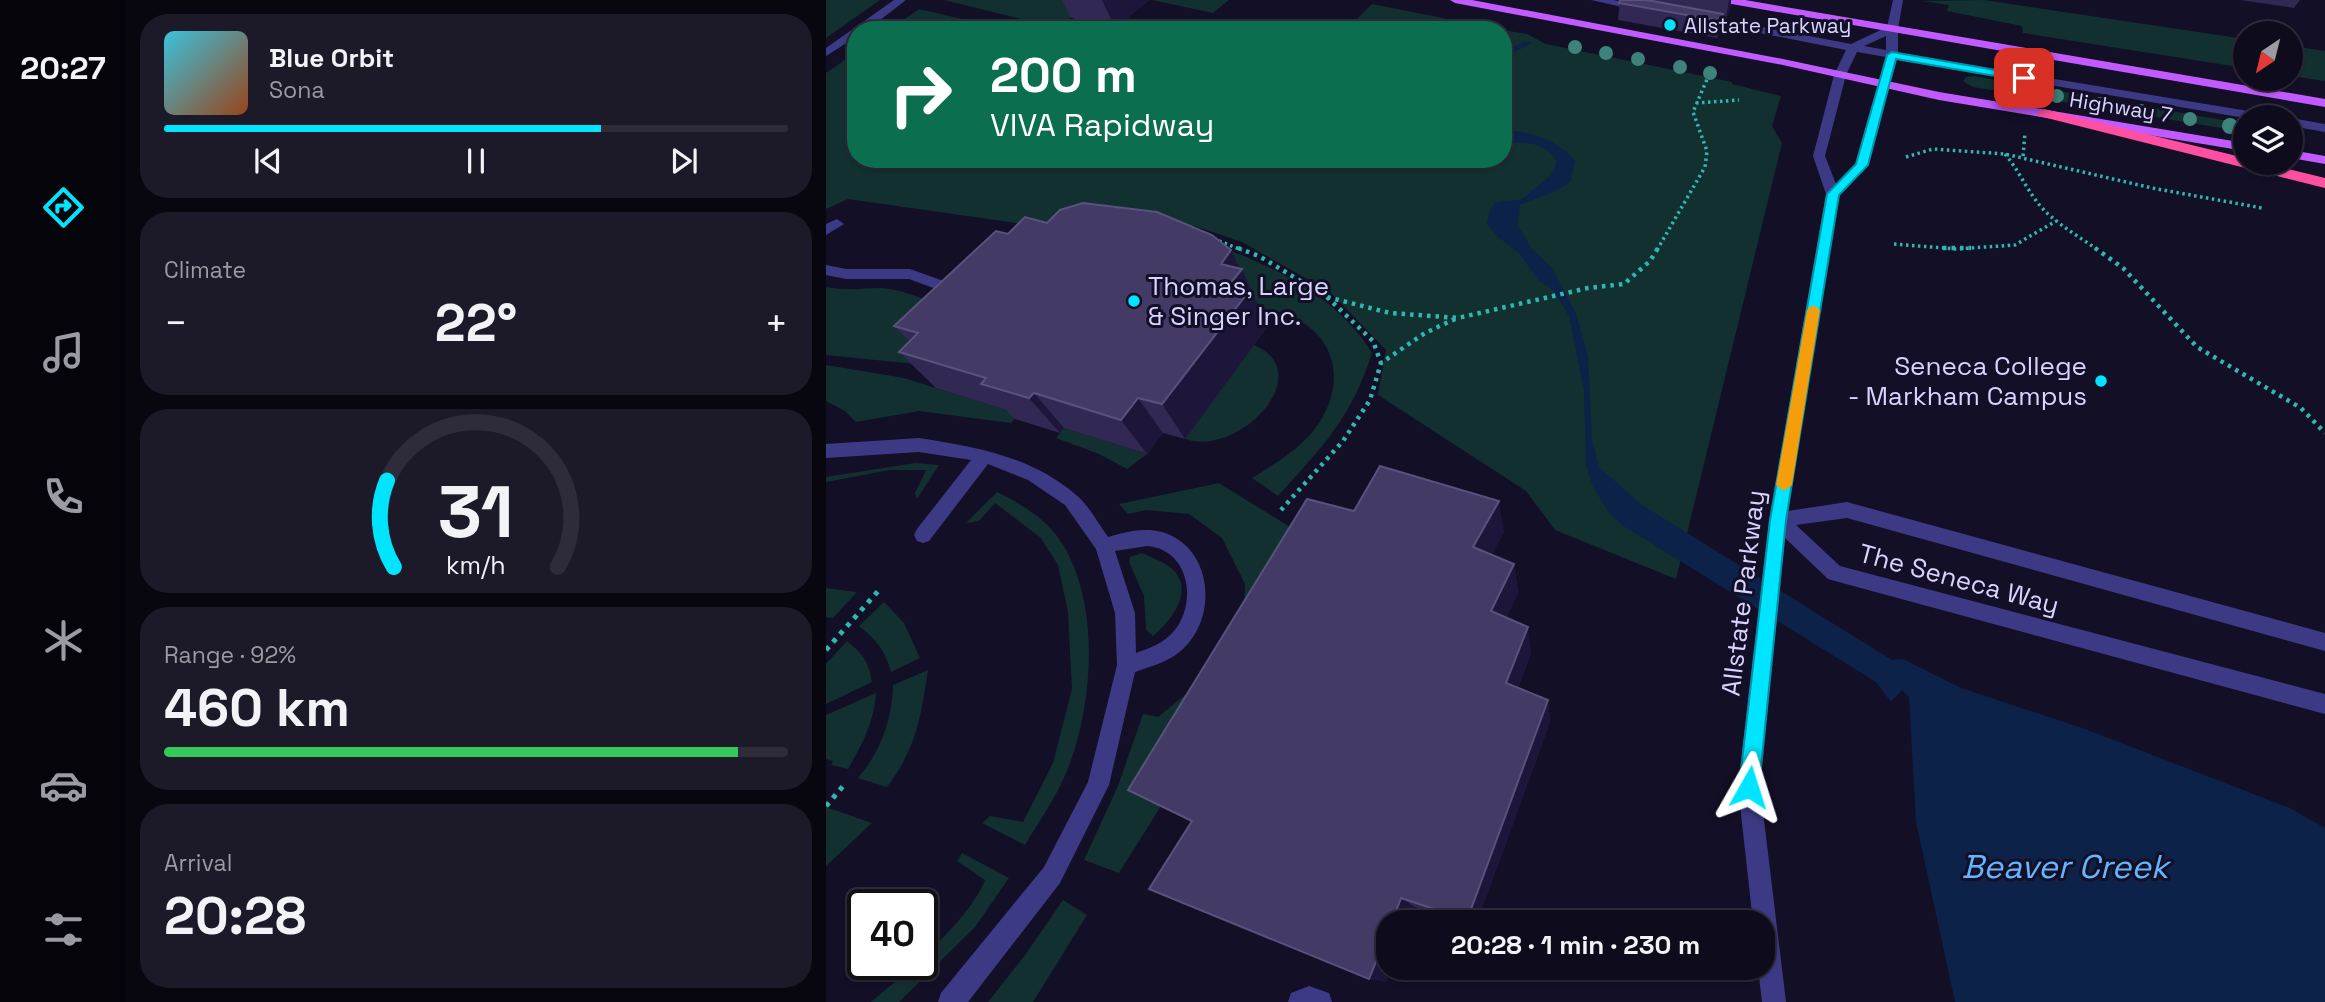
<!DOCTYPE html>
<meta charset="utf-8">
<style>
body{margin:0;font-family:"Space Grotesk",sans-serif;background:#1c1929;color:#f1f3f6;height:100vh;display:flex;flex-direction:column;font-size:26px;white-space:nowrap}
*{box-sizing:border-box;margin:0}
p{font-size:23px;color:#9b9ba3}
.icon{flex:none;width:38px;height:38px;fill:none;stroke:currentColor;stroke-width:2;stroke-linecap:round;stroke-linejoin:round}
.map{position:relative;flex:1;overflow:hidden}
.panel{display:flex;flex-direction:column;gap:14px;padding:14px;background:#08060f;width:700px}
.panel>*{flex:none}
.hud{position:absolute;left:21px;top:21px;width:665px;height:147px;border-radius:28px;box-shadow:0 2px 5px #0004,0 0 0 2px #2e2b3b;background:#0b6e4f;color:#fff;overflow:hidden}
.needle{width:46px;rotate:215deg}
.fabs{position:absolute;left:1407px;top:21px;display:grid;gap:14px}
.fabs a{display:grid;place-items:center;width:70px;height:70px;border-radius:50%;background:#0e0b1c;box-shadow:0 2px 5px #0004,0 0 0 2px #2e2b3b;font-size:35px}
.speed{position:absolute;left:21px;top:889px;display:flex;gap:14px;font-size:35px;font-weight:700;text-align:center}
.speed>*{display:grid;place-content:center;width:91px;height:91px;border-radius:50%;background:#0e0b1c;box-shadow:0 2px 5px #0004,0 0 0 2px #2e2b3b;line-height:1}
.speed .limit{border:4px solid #111;border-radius:10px;background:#fff;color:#111}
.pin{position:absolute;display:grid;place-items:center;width:60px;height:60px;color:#fff;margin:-30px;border-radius:14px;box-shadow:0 4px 10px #0006}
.me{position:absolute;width:77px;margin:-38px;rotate:6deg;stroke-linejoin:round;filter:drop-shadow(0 0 5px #0008)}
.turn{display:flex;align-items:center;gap:24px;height:147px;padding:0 28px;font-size:32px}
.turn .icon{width:91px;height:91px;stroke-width:2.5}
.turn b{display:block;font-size:49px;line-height:60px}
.big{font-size:52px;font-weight:800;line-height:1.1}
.panel .widget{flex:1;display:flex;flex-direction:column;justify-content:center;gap:10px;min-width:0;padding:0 24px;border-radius:28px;background:#1c1929}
.panel .dial{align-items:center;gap:0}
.dial svg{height:182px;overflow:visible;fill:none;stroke:#2e2b3b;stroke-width:7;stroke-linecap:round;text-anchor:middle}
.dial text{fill:#f1f3f6;stroke:none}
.song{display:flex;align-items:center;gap:21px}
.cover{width:84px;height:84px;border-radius:10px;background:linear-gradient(135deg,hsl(190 70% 55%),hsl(20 70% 35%))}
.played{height:7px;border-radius:4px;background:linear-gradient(90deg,#00e5ff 70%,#2e2b3b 70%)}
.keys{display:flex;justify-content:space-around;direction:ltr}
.heat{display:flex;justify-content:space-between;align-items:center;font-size:38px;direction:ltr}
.charge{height:10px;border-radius:5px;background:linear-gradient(90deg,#34c759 92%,#2e2b3b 0)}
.trip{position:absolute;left:550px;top:910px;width:399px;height:70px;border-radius:28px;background:#0e0b1c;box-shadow:0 2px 5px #0004,0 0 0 2px #2e2b3b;font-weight:800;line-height:70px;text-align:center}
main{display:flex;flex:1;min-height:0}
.tab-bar{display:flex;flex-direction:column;width:126px;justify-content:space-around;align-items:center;background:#06040b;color:#9b9ba3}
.tab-bar .icon{width:49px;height:49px}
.tab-bar .active{color:#00e5ff}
.tab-bar b{font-size:32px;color:#f1f3f6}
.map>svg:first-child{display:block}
.green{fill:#12302f}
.water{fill:#0c2248}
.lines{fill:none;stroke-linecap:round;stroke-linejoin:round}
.stream{fill:#0c2248;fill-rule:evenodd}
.path-far2{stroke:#2fb8b0;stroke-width:3.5;stroke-dasharray:2.5 3.5;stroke-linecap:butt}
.path-far1{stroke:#2fb8b0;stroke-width:4.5;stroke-dasharray:3.5 5;stroke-linecap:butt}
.path{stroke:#2fb8b0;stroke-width:5;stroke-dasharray:4.5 6;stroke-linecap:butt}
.minor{fill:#3d3a85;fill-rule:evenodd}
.major{fill:#c25bff;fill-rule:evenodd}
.highway{fill:#ff4fa3;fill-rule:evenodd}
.tree{fill:#3d827b}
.wall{fill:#312854}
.shaded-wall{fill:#1d163a}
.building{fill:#433a66;stroke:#5a527e;stroke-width:2}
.route{fill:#00e5ff;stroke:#0095a6;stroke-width:2}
.slow{fill:#f59e0b}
.poi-dot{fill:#00e5ff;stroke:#130f26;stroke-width:2.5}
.labels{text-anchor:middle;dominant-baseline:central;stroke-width:6;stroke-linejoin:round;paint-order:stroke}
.far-poi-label{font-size:21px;fill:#d9d4ff;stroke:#130f26;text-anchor:start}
.far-street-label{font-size:21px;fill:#d9d4ff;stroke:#130f26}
.poi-label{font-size:26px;fill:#d9d4ff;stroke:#130f26;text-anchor:start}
.street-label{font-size:26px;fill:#d9d4ff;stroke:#130f26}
.near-water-label{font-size:33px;font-style:italic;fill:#62b6ff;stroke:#130f26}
</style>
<main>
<nav class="tab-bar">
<b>20:27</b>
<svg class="icon active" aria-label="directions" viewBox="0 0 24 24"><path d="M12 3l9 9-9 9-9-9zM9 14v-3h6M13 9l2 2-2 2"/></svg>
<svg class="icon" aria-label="music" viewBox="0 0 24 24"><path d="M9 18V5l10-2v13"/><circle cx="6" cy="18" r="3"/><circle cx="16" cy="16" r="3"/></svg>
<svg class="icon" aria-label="phone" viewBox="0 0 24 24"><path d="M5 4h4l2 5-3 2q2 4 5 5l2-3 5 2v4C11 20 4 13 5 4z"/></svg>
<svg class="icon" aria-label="climate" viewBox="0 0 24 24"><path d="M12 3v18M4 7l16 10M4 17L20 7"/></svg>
<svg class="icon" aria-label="car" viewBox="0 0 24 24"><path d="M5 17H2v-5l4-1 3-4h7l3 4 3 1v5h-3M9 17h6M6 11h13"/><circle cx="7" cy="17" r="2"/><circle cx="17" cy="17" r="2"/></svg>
<svg class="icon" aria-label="filters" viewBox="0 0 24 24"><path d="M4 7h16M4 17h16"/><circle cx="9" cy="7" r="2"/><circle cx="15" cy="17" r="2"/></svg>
</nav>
<section class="panel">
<div class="widget">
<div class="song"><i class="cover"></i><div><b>Blue Orbit</b><p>Sona</p></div></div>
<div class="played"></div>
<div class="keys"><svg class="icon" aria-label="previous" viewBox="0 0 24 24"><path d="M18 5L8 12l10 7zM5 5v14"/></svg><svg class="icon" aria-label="pause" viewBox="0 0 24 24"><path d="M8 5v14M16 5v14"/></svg><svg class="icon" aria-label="next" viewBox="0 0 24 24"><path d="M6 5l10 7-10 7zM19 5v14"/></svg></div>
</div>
<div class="widget"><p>Climate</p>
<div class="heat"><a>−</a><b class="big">22°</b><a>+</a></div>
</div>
<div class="widget dial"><svg viewBox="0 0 100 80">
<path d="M14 69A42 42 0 1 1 86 69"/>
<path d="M14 69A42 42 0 0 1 11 31" stroke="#00e5ff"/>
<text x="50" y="56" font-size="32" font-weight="700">31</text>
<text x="50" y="72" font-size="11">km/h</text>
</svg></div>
<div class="widget"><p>Range · 92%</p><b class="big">460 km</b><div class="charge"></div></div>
<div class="widget"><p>Arrival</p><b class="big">20:28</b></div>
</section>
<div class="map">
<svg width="1499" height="1002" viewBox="0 0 1499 1002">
<rect width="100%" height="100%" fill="#130f26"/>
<path class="green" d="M 0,0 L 54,0 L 0,38 Z
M 118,0 L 268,0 L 231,28 Z
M 326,0 L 403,0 L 387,13 Z
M 1158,0 L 1419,39 L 1419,68 L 1197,33 L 1196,26 L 1121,11 L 1123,5 L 1096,1 Z
M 546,4 L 677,30 L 520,30 Z
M 93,9 L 184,30 L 63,30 Z
M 677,30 L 701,34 L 720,44 L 906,82 L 906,84 L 955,96 L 946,126 L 956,143 L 850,579 L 729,530 L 700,491 L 552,395 L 560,350 L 504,292 L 416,242 L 369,226 L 260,215 L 211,226 L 22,199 L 0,209 L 0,73 L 30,52 L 30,159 L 677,159 Z
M 1465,46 L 1499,51 L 1499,81 L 1465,76 Z
M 1148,76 L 1419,124 L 1419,132 L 1147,87 L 1137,81 L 1140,77 Z
M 361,235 C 430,258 507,289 546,353 C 525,419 497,446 452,496 L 426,478 C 444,467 462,456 478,441 C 516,404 522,347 471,319 C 454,309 432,311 415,302 C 404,296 371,247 361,235 Z
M 0,287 C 20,291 36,288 55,288 C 74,289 92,297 109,303 L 89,364 L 0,355 Z
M 428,345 C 493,372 414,458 359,439 Z
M 0,365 L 78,378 L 193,414 L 185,423 L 93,411 L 30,422 L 19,411 L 0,401 Z
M 238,428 L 321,454 L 301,469 L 273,454 L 230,438 Z
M 89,463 L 113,465 L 91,499 L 89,493 L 100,470 L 64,470 L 0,482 L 0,477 Z
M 393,483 L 490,543 L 418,614 L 419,584 L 396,538 L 363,514 L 320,510 L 302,514 L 293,504 Z
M 171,492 C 192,502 217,517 231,536 C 277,598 268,713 237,780 C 227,802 212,823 199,845 L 156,823 L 164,816 L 197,822 L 227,763 L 246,689 L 242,612 L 232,565 L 215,538 L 169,503 L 153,521 L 140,523 Z
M 316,553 C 327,558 342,563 350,573 C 367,594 343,623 327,636 L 320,630 L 318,596 L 303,562 L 304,557 Z
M 0,588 L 31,592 L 7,618 L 0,617 Z
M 58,602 L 78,623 L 94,658 L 65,672 C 60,652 50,639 33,626 Z
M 21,641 C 36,653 43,662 46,682 L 0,704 L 0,664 Z
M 102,670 C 95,717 90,749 61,787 L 32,778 C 55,751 66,720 67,685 Z
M 376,681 L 335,806 L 293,873 L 258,860 L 292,786 L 317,714 L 332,717 Z
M 50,693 C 48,722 36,745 22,769 L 5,765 L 7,761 L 0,759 L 0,715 Z
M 0,807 L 46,823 L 0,866 Z
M 136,853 L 183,878 L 149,927 L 73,1002 L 45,1002 L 90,964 L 96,964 L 96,958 C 119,936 147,909 159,880 L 131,861 Z
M 237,900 L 261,915 L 207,1002 L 162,1002 L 199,955 Z"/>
<path class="water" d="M 677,130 C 706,132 730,138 749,161 L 745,181 C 730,193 712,197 694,205 L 692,225 L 706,249 L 726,268 L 750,313 L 762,356 L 766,439 L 773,467 L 816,505 L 1066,660 L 1077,659 L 1135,688 L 1259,729 L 1464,808 L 1499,828 L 1499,1002 L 1129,1002 L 1090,822 L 1083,697 L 1076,690 L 1065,702 L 1050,682 L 799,527 L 784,514 L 767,487 L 760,465 L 758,391 L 743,316 L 727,290 L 712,280 L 693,253 L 672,237 L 661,224 C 666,194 673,204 696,199 L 724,176 L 731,162 C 718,139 699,145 677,141 Z"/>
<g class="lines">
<path class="stream" d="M 700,41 L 707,43 L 677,57 L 677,52 Z"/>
<path class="path-far2" d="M 870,103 L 913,100
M 1179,154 C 1195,173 1203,196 1221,213 C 1236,227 1255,238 1272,250
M 1197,156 L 1199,133
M 1080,157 L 1107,149 L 1179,154 L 1326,188 L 1436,208
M 393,241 L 416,250
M 1068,244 L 1130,249 L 1189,245 L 1230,221
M 831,250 L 879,167 L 881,151 L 867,112 L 882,77"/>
<path class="path-far1" d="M 412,248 L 433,256 L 501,297 L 564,313 L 632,318 L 762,288 L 798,284 L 824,261 L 832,248
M 1117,248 L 1145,248
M 1269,248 L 1297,268 L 1371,347 L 1475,408 L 1499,433
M 501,297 L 547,341 L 555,363
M 455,510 L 517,441 L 544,400 L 555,363 L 599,333 L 631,318"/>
<path class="path" d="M 0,650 L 54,589
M 0,806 L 18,785"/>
<path class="minor" d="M 68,0 L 80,0 L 41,30 L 30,30 L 30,37 L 0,56 L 0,48 Z
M 765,0 L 788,0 L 819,8 L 814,11 Z
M 1067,0 L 1077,0 L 1072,29 L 1072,53 L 1434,113 L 1440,117 L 1419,118 L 1071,59 L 1042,165 L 1013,195 L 962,511 L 1021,502 L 1499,633 L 1499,651 L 1021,518 L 970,525 L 1014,566 L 1499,694 L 1499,714 L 1009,581 L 1002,579 L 959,538 L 934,787 L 960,1002 L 936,1002 L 932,968 L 936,968 L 936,922 L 927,922 L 912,787 L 943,520 L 1000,194 L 987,156 L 1008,75 L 1020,50 L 873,21 L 867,18 L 873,15 L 1025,44 L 1061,27 ZM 1060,36 L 1060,50 L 1038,46 ZM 1031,52 L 1060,57 L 1030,164 L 1010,184 L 999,156 L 1020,75 Z
M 1465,118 L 1499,124 L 1499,132 L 1465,126 Z
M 11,219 L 18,224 L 0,235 L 0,224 Z
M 0,265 L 20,269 L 84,269 L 137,288 L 139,292 L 132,297 L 83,279 L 20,279 L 0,275 Z
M 93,438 C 150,447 204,456 249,494 C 262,504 272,523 282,537 C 299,532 318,527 336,532 C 385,546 393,614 358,648 C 345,661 326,666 309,672 L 283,785 L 234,883 L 142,1002 L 112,1002 L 115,993 L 218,867 L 262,782 L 291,665 L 289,613 L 270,549 L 239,505 L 202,480 L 162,464 L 103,541 L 97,543 L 91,541 L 88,535 L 91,529 L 145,460 L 93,452 L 0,458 L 0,444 ZM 321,546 C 363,549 372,602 348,631 C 338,643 324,648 310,653 L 309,613 L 289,551 Z
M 483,986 L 503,993 L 506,1002 L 462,1002 L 465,993 Z"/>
<path class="major" d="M 624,0 L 646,0 L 957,59 L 1113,92 L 1419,143 L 1419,151 L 1113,100 L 957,65 L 629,3 Z
M 895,0 L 919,0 L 1499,99 L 1499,107 L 900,3 Z
M 1465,150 L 1499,156 L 1499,164 L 1465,158 Z"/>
<path class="highway" d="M 1218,109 L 1419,158 L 1419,163 L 1438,163 L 1499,178 L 1499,188 L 1213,116 L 1211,113 Z"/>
</g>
<g class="tree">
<circle cx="749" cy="47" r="7"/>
<circle cx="780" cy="53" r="7"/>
<circle cx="812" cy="59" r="7"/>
<circle cx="854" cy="67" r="7"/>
<circle cx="884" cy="73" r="7"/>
<circle cx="1191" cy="89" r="7"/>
<circle cx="1231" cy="96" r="7"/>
<circle cx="1274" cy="104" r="7"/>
<circle cx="1315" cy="111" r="7"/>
<circle cx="1364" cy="119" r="7"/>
<circle cx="1404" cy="126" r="8"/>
</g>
<path class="wall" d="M 236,0 L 323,0 L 289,28 L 245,18 Z
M 794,0 L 905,0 L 904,10 L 900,19 L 897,18 L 895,31 L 891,38 L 792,20 Z
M 1414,0 L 1474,0 L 1468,8 Z
M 221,223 L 405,250 L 414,268 L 416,269 L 433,307 L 431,309 L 440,328 L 359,439 L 337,433 L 321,454 L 238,428 L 234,433 L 189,419 L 180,410 L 110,388 L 73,352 L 84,342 L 68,326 L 182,234 Z
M 528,511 L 678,532 L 665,555 L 688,564 L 692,593 L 680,618 L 705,653 L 692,688 L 722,700 L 724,722 L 651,922 L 635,922 L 589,907 L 583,922 L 562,922 L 560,982 L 365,821 Z"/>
<path class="shaded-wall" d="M 276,0 L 323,0 L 289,28 Z
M 903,0 L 905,0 L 904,10 L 900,19 Z
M 897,14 L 895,31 L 891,38 L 894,21 Z
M 405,250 L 415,271 L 416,269 L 433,307 L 431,309 L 440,328 L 359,439 L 336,404 L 403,285 L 395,264 Z
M 208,393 L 238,428 L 234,433 L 203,398 Z
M 312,398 L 337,433 L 321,454 L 295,420 Z
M 673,501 L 678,532 L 654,576 L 647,547 Z
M 688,564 L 692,593 L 671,638 L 665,611 Z
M 702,627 L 705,653 L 685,706 L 680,683 Z
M 722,700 L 724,722 L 651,922 L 643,922 L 641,920 Z
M 575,898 L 589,907 L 583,922 L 566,922 Z
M 562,932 L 562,968 L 565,968 L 560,982 L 543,979 Z"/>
<path class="building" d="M 794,0 L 821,0 L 897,14 L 894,21 L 793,3 Z
M 257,203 L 331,212 L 386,235 L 405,250 L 395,264 L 416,269 L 403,285 L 423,291 L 336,404 L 312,398 L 295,420 L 208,393 L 203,398 L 155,384 L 160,378 L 73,352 L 92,333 L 68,326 L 170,231 L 182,234 L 199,217 L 221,223 L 234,210 Z
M 554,466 L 673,501 L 647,547 L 688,564 L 665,611 L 702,627 L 680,683 L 722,700 L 641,920 L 575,898 L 566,922 L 562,922 L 562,932 L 543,979 L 323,889 L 366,821 L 302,790 L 481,499 L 528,511 Z"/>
<path class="route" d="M 1066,52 L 1198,75 L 1203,78 L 1198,81 L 1070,59 L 1042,165 L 1013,195 L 960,520 L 933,787 L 930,794 L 923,797 L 916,794 L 913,787 L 944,520 L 1001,194 L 1030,164 L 1061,55 Z"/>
<path class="slow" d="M 987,305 L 994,310 L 966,485 L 958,491 L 950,485 L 981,310 Z"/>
<g class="poi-dot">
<circle cx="844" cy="25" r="7"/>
<circle cx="308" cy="301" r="7"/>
<circle cx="1275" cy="381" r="7"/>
</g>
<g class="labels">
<g class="far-poi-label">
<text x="858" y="25">Allstate Parkway</text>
</g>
<g class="far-street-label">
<text transform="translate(1295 107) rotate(9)">Highway 7</text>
</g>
<g class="poi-label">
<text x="322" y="286">Thomas, Large<tspan x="322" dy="30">&amp; Singer Inc.</tspan></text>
<text x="1261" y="366" text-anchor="end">Seneca College<tspan x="1261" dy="30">- Markham Campus</tspan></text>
</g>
<g class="street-label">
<text transform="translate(1133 579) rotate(15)">The Seneca Way</text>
<text transform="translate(917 593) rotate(-83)">Allstate Parkway</text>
</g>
<g class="near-water-label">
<text x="1239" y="867">Beaver Creek</text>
</g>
</g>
</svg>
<div class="fabs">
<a><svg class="needle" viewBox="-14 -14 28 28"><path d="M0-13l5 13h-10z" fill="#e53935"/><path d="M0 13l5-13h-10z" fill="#9b9ba3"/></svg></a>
<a><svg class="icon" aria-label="layers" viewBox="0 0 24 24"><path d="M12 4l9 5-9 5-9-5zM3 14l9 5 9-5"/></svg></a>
</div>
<div class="speed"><div class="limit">40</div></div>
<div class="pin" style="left:1198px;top:78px;background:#d93025"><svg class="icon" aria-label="arrive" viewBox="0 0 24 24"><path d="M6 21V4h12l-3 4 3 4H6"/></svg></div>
<svg class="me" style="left:923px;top:787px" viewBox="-20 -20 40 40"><path d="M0-17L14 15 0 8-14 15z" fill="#00e5ff" stroke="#fff" stroke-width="4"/></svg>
<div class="trip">20:28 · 1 min · 230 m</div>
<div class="hud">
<div class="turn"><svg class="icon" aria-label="right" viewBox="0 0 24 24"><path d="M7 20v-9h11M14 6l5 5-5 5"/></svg><div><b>200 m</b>VIVA Rapidway</div></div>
</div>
</div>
</main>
